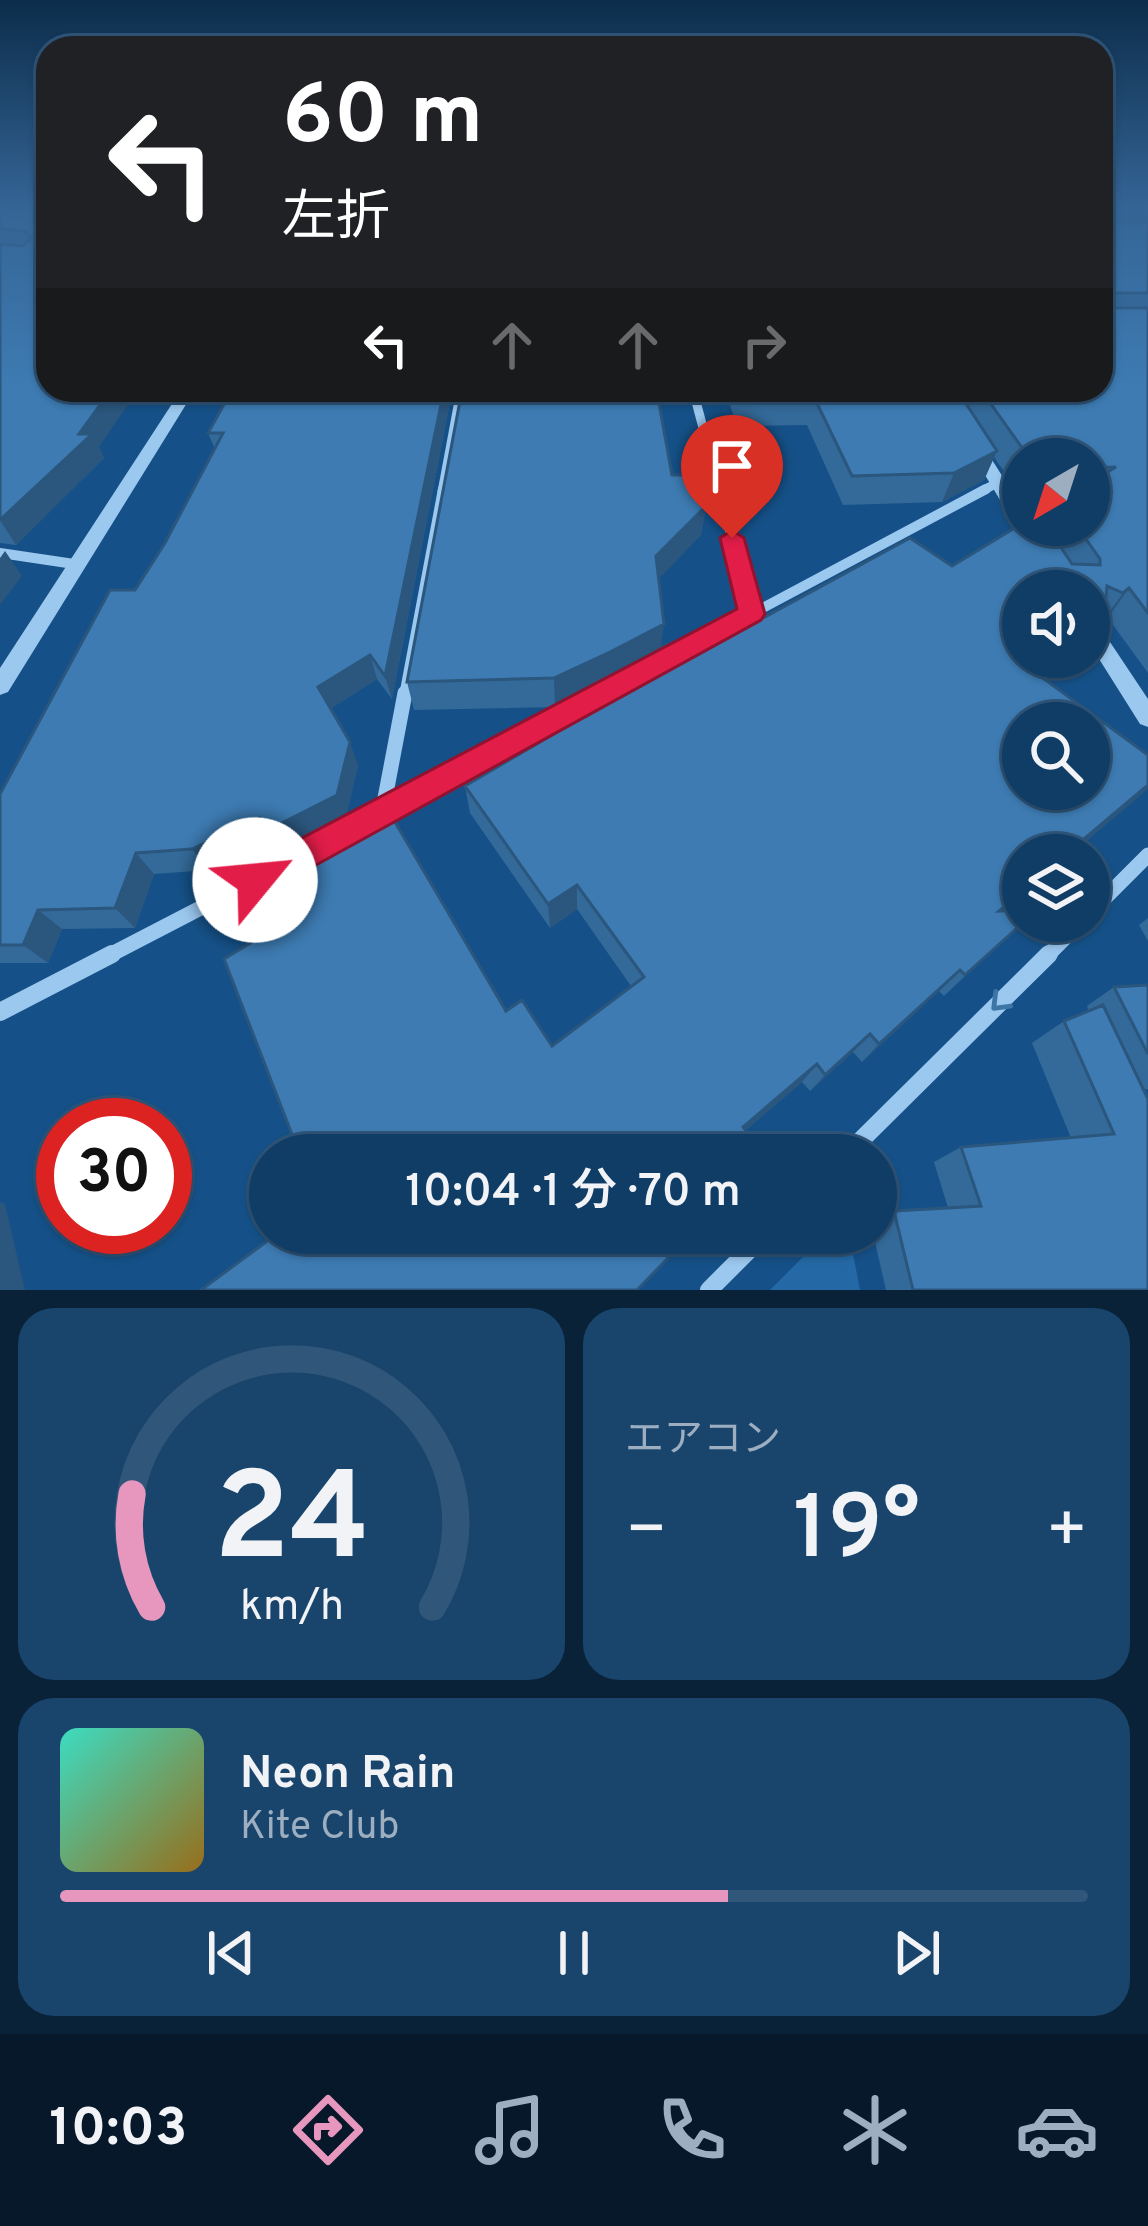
<!DOCTYPE html>
<html lang="ja">
<meta charset="utf-8">
<style>
body{margin:0;font-family:Overpass,"Noto Sans JP",sans-serif;background:#19446c;color:#f1f3f6;height:100vh;display:flex;flex-direction:column;font-size:45px;white-space:nowrap}
*{box-sizing:border-box;margin:0}
p{font-size:39px;color:#9caebf}
.icon{flex:none;width:66px;height:66px;fill:none;stroke:currentColor;stroke-width:2;stroke-linecap:round;stroke-linejoin:round}
.map{position:relative;height:1290px;overflow:hidden}
.drawer{display:flex;flex-direction:column;gap:18px;padding:18px;background:#092238;flex:1}
.drawer>*{flex:none}
.top-card{position:absolute;left:36px;top:36px;width:1077px;height:366px;border-radius:36px;box-shadow:0 3px 9px #0004,0 0 0 3px #30567a;background:#202124;color:#fff;overflow:hidden}
.needle{width:78px;rotate:219deg}
.fabs{position:absolute;left:1002px;top:438px;display:grid;gap:24px}
.fabs a{display:grid;place-items:center;width:108px;height:108px;border-radius:50%;background:#103d66;box-shadow:0 3px 9px #0004,0 0 0 3px #30567a;font-size:60px}
.speed{position:absolute;left:36px;top:1098px;display:flex;gap:24px;font-size:60px;font-weight:700;text-align:center}
.speed>*{display:grid;place-content:center;width:156px;height:156px;border-radius:50%;background:#103d66;box-shadow:0 3px 9px #0004,0 0 0 3px #30567a;line-height:1}
.speed .limit{border:18px solid #d22;background:#fff;color:#111}
.pin{position:absolute;display:grid;place-items:center;width:102px;height:102px;color:#fff;margin:-123px -51px;border-radius:50% 50% 50% 0;rotate:-45deg;box-shadow:0 0 12px #0007}
.pin .icon{rotate:45deg}
.me{position:absolute;width:132px;margin:-66px;rotate:62deg;stroke-linejoin:round;filter:drop-shadow(0 0 9px #0008)}
.turn{display:flex;align-items:center;gap:42px;height:252px;padding:0 48px;font-size:54px}
.turn .icon{width:156px;height:156px;stroke-width:2.5}
.turn b{display:block;font-size:84px;line-height:102px}
.lanes{display:flex;align-items:center;height:114px;padding:0 48px;background:#0003;justify-content:center;gap:60px;direction:ltr}
.lanes .off{opacity:.35}
.big{font-size:90px;font-weight:600;line-height:1.1}
.drawer .widget{flex:1;display:flex;flex-direction:column;justify-content:center;gap:18px;min-width:0;padding:0 42px;border-radius:36px;background:#19446c}
.drawer .dial{align-items:center;gap:0}
.dial svg{height:312px;overflow:visible;fill:none;stroke:#30567a;stroke-width:7;stroke-linecap:round;text-anchor:middle}
.dial text{fill:#f1f3f6;stroke:none}
.song{display:flex;align-items:center;gap:36px}
.cover{width:144px;height:144px;border-radius:18px;background:linear-gradient(135deg,hsl(170 70% 55%),hsl(40 70% 35%))}
.played{height:12px;border-radius:6px;background:linear-gradient(90deg,#e797bd 65%,#30567a 65%)}
.keys{display:flex;justify-content:space-around;direction:ltr}
.heat{display:flex;justify-content:space-between;align-items:center;font-size:66px;direction:ltr}
.drawer .tiles{flex:1;display:grid;gap:18px;grid-template-columns:1fr 1fr}
.widget:last-child{grid-column:span 2}
.trip{position:absolute;left:249px;top:1134px;width:648px;height:120px;border-radius:60px;background:#103d66;box-shadow:0 3px 9px #0004,0 0 0 3px #30567a;font-weight:600;line-height:120px;text-align:center}
.tabs{display:flex;height:192px;justify-content:space-around;align-items:center;background:#061829;color:#9caebf}
.tabs .icon{width:84px;height:84px}
.tabs .active{color:#e797bd}
.tabs b{font-size:54px;color:#f1f3f6}
.map>svg:first-child{display:block}
.green{fill:#2469a6}
.lines{fill:none;stroke-linecap:round;stroke-linejoin:round}
.minor-far3{stroke:#9bc8ef;stroke-width:9}
.minor-far2{stroke:#9bc8ef;stroke-width:10}
.minor-far1{stroke:#9bc8ef;stroke-width:15}
.minor{stroke:#9bc8ef;stroke-width:18}
.tertiary{fill:#9bc8ef;fill-rule:evenodd}
.wall{fill:#346a99}
.shaded-wall{fill:#2b567d}
.building{fill:#3d7bb2;stroke:#2b567d;stroke-width:3;fill-rule:evenodd}
.oneway{stroke:#3d75a7}
.route{fill:#e11d48;stroke:#92132f;stroke-width:3}
</style>
<div class="map">
<svg width="1148" height="1290" viewBox="0 0 1148 1290">
<rect width="100%" height="100%" fill="#155188"/>
<path class="green" d="M 827,1233 L 849,1233 L 860,1290 L 770,1290 Z"/>
<g class="lines">
<path class="minor-far3" d="M 693,390 L 720,492
M 442,492 L 461,390
M 980,492 L 997,483"/>
<path class="minor-far2" d="M 719,489 L 752,613
M 0,553 L 74,564
M 654,666 L 986,489
M 404,696 L 443,489
M 601,696 L 621,685"/>
<path class="minor-far1" d="M 382,814 L 405,693
M 322,846 L 607,693
M 1089,914 L 1148,855
M 106,957 L 293,860
M 1046,957 L 1082,921"/>
<path class="minor" d="M 0,1012 L 112,954
M 846,1155 L 1049,954
M 709,1290 L 766,1233"/>
<path class="tertiary" d="M 181,390 L 195,390 L 8,692 L 0,695 L 0,668 Z
M 976,442 L 982,444 L 1023,509 L 1023,525 L 1029,527 L 1017,527 L 1014,523 L 968,447 Z
M 1089,619 L 1096,621 L 1148,699 L 1148,727 L 1140,724 L 1089,643 Z"/>
</g>
<path class="wall" d="M 0,208 L 48,208 L 99,447 L 104,458 L 16,545 L 0,543 Z
M 1101,222 L 1148,222 L 1148,673 L 1108,618 L 1102,622 L 1096,619 L 1089,629 L 1023,657 L 1055,657 L 1035,672 L 1148,755 L 1148,788 L 1004,911 L 1023,921 L 944,996 L 939,991 L 862,1062 L 853,1052 L 810,1091 L 802,1082 L 746,1130 L 754,1141 L 743,1155 L 300,1155 L 306,909 L 271,840 L 208,870 L 154,874 L 135,928 L 62,929 L 48,963 L 0,963 L 0,794 L 165,543 L 215,449 L 208,433 L 451,397 L 392,699 L 377,679 L 330,709 L 358,765 L 346,817 L 329,826 L 339,847 L 506,1011 L 552,1046 L 631,986 L 577,909 L 550,928 L 470,813 L 465,786 L 609,702 L 610,681 L 555,707 L 414,710 L 407,682 L 585,399 L 706,506 L 701,535 L 658,579 L 661,648 L 669,669 L 952,566 L 1023,525 L 1089,525 L 1089,459 L 1023,459 L 1023,499 L 994,457 L 984,480 L 942,502 L 843,505 L 807,425 L 737,426 L 725,390 L 1101,390 Z
M 1148,918 L 1148,941 L 1139,925 Z
M 1148,985 L 1148,1089 L 1143,1090 L 1148,1290 L 886,1290 L 873,1233 L 876,1233 L 876,1219 L 894,1211 L 948,1208 L 934,1162 L 961,1147 L 1071,1138 L 1032,1043 L 1064,1021 L 1089,1011 L 1087,1006 L 1114,987 Z"/>
<path class="shaded-wall" d="M 1101,208 L 1126,208 L 1101,216 Z
M 111,390 L 138,390 L 99,447 L 104,458 L 16,545 L 0,520 L 79,434 Z
M 444,390 L 450,390 L 451,397 L 392,699 L 385,676 Z
M 997,451 L 984,480 L 942,502 L 954,473 Z
M 706,506 L 701,535 L 653,585 L 656,556 Z
M 5,551 L 22,576 L 0,605 L 0,558 Z
M 1129,588 L 1108,618 L 1102,622 L 1123,593 Z
M 1105,606 L 1089,629 L 1089,618 Z
M 664,624 L 660,654 L 610,677 L 609,681 L 555,707 L 554,678 Z
M 370,655 L 377,679 L 327,711 L 318,687 Z
M 1036,657 L 1055,657 L 1006,694 L 1025,665 Z
M 350,742 L 358,765 L 346,817 L 329,826 L 339,848 L 331,884 L 279,853 L 271,840 L 208,870 L 192,849 Z
M 1148,785 L 1148,788 L 1140,796 L 1070,855 L 1065,855 Z
M 136,853 L 154,874 L 135,928 L 115,908 Z
M 577,885 L 577,909 L 550,928 L 548,904 Z
M 1023,891 L 1023,895 L 977,935 L 999,911 Z
M 38,910 L 62,929 L 48,963 L 23,945 Z
M 960,970 L 939,991 L 862,1062 L 879,1044 Z
M 870,1034 L 853,1052 L 810,1091 L 825,1075 Z
M 817,1064 L 802,1082 L 733,1141 L 743,1127 Z
M 0,1202 L 5,1204 L 25,1290 L 0,1290 Z"/>
<path class="building" d="M 10,208 L 48,208 L 48,390 L 111,390 L 79,434 L 92,434 L 0,520 L 0,244 L 23,246 L 31,238 L 25,231 L 0,228 L 0,213 Z
M 1101,222 L 1148,222 L 1148,293 L 1113,293 L 1106,302 L 1115,308 L 1148,308 L 1148,613 L 1129,588 L 1123,593 L 1107,586 L 1105,606 L 1089,618 L 1089,591 L 1023,591 L 1023,657 L 1036,657 L 1025,665 L 1148,755 L 1148,785 L 1065,855 L 1023,855 L 1023,891 L 999,911 L 1023,910 L 1023,921 L 1025,921 L 965,975 L 960,970 L 879,1044 L 870,1034 L 825,1075 L 817,1064 L 743,1127 L 754,1141 L 739,1155 L 300,1155 L 224,959 L 306,909 L 275,849 L 327,822 L 318,859 L 392,817 L 506,1011 L 522,1000 L 552,1046 L 644,977 L 577,885 L 548,904 L 465,786 L 652,676 L 610,677 L 619,670 L 666,645 L 669,669 L 910,538 L 952,566 L 1023,523 L 1023,525 L 1046,525 L 1072,564 L 1100,565 L 1100,559 L 1076,525 L 1089,525 L 1089,483 L 1116,467 L 1089,468 L 1089,459 L 1030,459 L 981,390 L 1101,390 ZM 1023,723 L 1089,723 L 1089,789 L 1023,789 Z
M 232,390 L 444,390 L 385,676 L 370,655 L 318,687 L 350,742 L 337,795 L 266,831 L 260,818 L 192,849 L 136,853 L 115,908 L 38,910 L 23,945 L 0,945 L 0,794 L 110,590 L 135,590 L 165,543 L 223,433 L 208,433 Z
M 462,390 L 585,390 L 585,399 L 658,398 L 672,475 L 698,475 L 706,506 L 656,556 L 664,624 L 610,652 L 554,678 L 407,682 Z
M 739,390 L 957,390 L 997,451 L 954,473 L 852,476 L 814,397 L 742,397 Z
M 1148,985 L 1148,1054 L 1114,987 Z
M 1103,1005 L 1148,1099 L 1148,1290 L 913,1290 L 894,1211 L 981,1206 L 961,1147 L 1114,1134 L 1064,1021 Z
M 278,1233 L 652,1233 L 668,1258 L 637,1290 L 201,1290 Z"/>
<defs><path id="oneway-chevron" d="M-2-3.5L2.5 0L-2 3.5" fill="none" stroke-width="1.6" stroke-linecap="round" stroke-linejoin="round" transform="scale(3)"/></defs>
<use class="oneway" href="#oneway-chevron" transform="translate(999 1003) rotate(135)"/>
<linearGradient id="sky" x2="0" y2="1"><stop stop-color="#0c2d4b"/><stop offset="0.54" stop-color="#356596"/><stop offset="1" stop-color="#356596" stop-opacity="0"/></linearGradient>
<rect width="1148" height="388" fill="url(#sky)"/>
<path class="route" d="M 732,530 L 744,538 L 765,614 L 761,620 L 267,892 L 255,897 L 243,892 L 238,880 L 243,869 L 737,609 L 720,538 Z"/>
</svg>
<div class="fabs">
<a><svg class="needle" viewBox="-14 -14 28 28"><path d="M0-13l5 13h-10z" fill="#e53935"/><path d="M0 13l5-13h-10z" fill="#9caebf"/></svg></a>
<a><svg class="icon" aria-label="sound" viewBox="0 0 24 24"><path d="M4 9h4l5-4v14l-5-4H4zM17 9q2 3 0 6"/></svg></a>
<a><svg class="icon" aria-label="search" viewBox="0 0 24 24"><circle cx="10" cy="10" r="6"/><path d="M15 15l6 6"/></svg></a>
<a><svg class="icon" aria-label="layers" viewBox="0 0 24 24"><path d="M12 4l9 5-9 5-9-5zM3 14l9 5 9-5"/></svg></a>
</div>
<div class="speed"><div class="limit">30</div></div>
<div class="pin" style="left:732px;top:538px;background:#d93025"><svg class="icon" aria-label="arrive" viewBox="0 0 24 24"><path d="M6 21V4h12l-3 4 3 4H6"/></svg></div>
<svg class="me" style="left:255px;top:880px" viewBox="-20 -20 40 40"><circle r="19" fill="#fff"/><path d="M0-13L10 11 0 6-10 11z" fill="#e11d48"/></svg>
<div class="trip">10:04 · 1 分 · 70 m</div>
<div class="top-card">
<div class="turn"><svg class="icon" aria-label="left" viewBox="0 0 24 24"><path d="M17 20v-9H6M10 6l-5 5 5 5"/></svg><div><b>60 m</b>左折</div></div>
<div class="lanes"><svg class="icon" aria-label="left" viewBox="0 0 24 24"><path d="M17 20v-9H6M10 6l-5 5 5 5"/></svg><svg class="icon off" aria-label="ahead" viewBox="0 0 24 24"><path d="M12 20V5M6 11l6-6 6 6"/></svg><svg class="icon off" aria-label="ahead" viewBox="0 0 24 24"><path d="M12 20V5M6 11l6-6 6 6"/></svg><svg class="icon off" aria-label="right" viewBox="0 0 24 24"><path d="M7 20v-9h11M14 6l5 5-5 5"/></svg></div>
</div>
</div>
<section class="drawer">
<div class="tiles">
<div class="widget dial"><svg viewBox="0 0 100 80">
<path d="M14 69A42 42 0 1 1 86 69"/>
<path d="M14 69A42 42 0 0 1 9 40" stroke="#e797bd"/>
<text x="50" y="56" font-size="32" font-weight="700">24</text>
<text x="50" y="72" font-size="11">km/h</text>
</svg></div>
<div class="widget"><p>エアコン</p>
<div class="heat"><a>−</a><b class="big">19°</b><a>+</a></div>
</div>
<div class="widget">
<div class="song"><i class="cover"></i><div><b>Neon Rain</b><p>Kite Club</p></div></div>
<div class="played"></div>
<div class="keys"><svg class="icon" aria-label="previous" viewBox="0 0 24 24"><path d="M18 5L8 12l10 7zM5 5v14"/></svg><svg class="icon" aria-label="pause" viewBox="0 0 24 24"><path d="M8 5v14M16 5v14"/></svg><svg class="icon" aria-label="next" viewBox="0 0 24 24"><path d="M6 5l10 7-10 7zM19 5v14"/></svg></div>
</div>
</div>
</section>
<nav class="tabs">
<b>10:03</b>
<svg class="icon active" aria-label="directions" viewBox="0 0 24 24"><path d="M12 3l9 9-9 9-9-9zM9 14v-3h6M13 9l2 2-2 2"/></svg>
<svg class="icon" aria-label="music" viewBox="0 0 24 24"><path d="M9 18V5l10-2v13"/><circle cx="6" cy="18" r="3"/><circle cx="16" cy="16" r="3"/></svg>
<svg class="icon" aria-label="phone" viewBox="0 0 24 24"><path d="M5 4h4l2 5-3 2q2 4 5 5l2-3 5 2v4C11 20 4 13 5 4z"/></svg>
<svg class="icon" aria-label="climate" viewBox="0 0 24 24"><path d="M12 3v18M4 7l16 10M4 17L20 7"/></svg>
<svg class="icon" aria-label="car" viewBox="0 0 24 24"><path d="M5 17H2v-5l4-1 3-4h7l3 4 3 1v5h-3M9 17h6M6 11h13"/><circle cx="7" cy="17" r="2"/><circle cx="17" cy="17" r="2"/></svg>
</nav>
